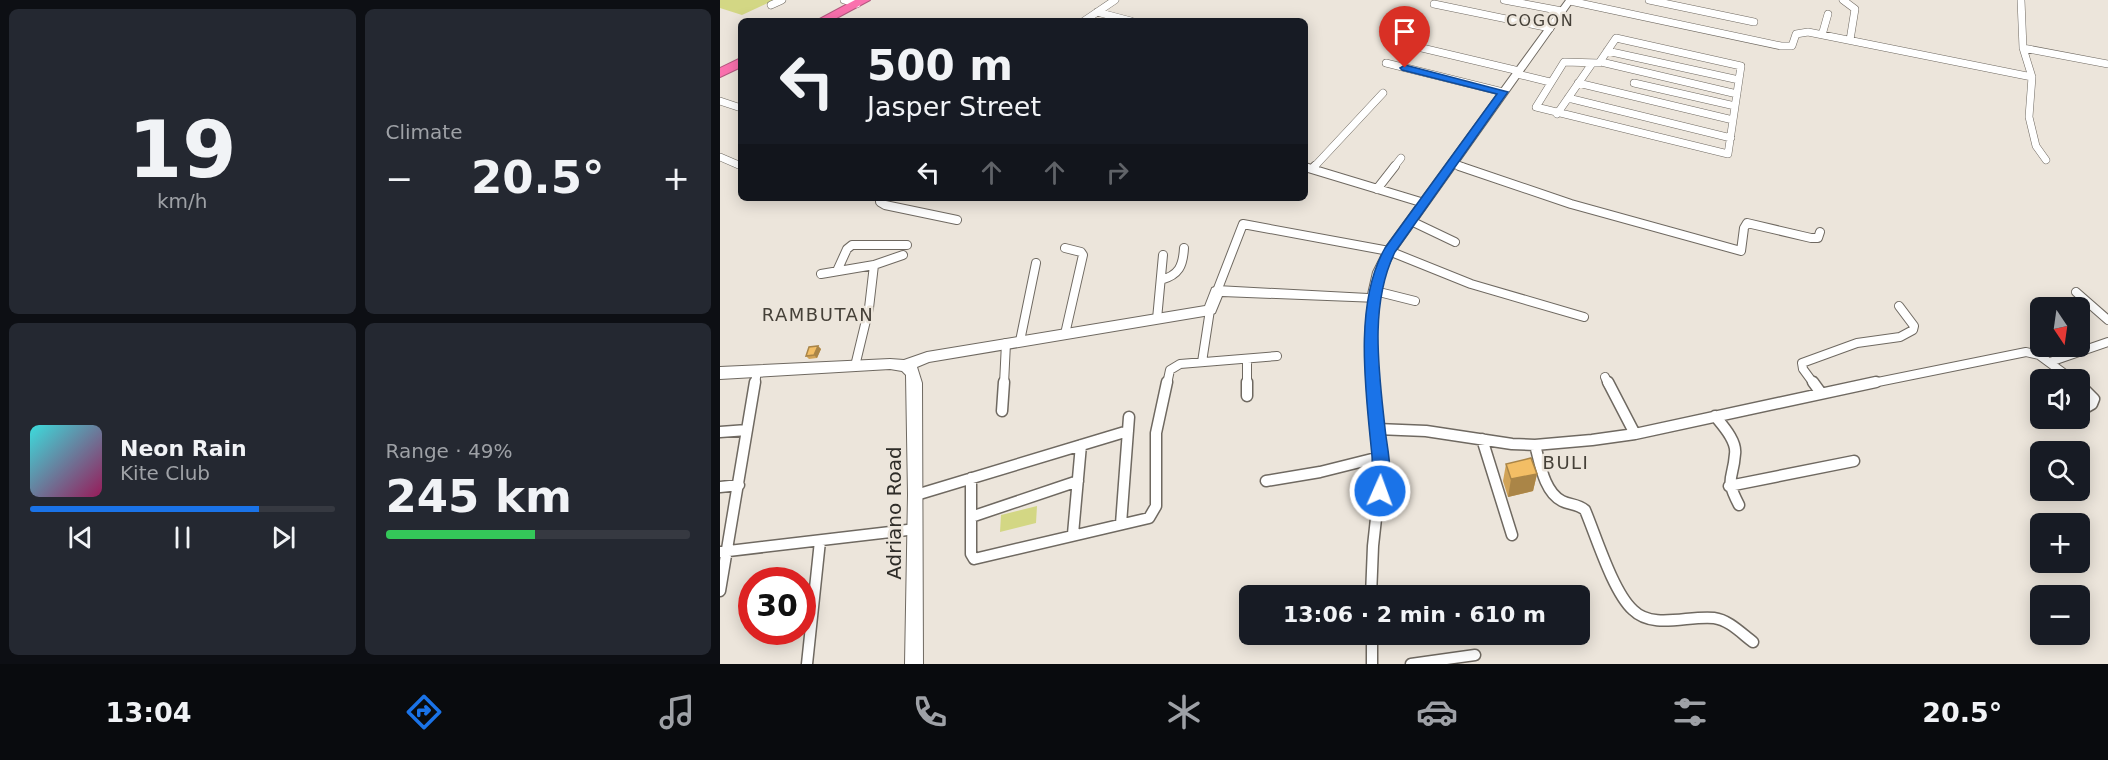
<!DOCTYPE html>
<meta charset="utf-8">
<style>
body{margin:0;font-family:"DejaVu Sans",sans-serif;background:#242831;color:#f1f3f6;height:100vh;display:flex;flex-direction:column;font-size:22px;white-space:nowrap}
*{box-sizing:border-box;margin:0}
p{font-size:20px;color:#9ea1a6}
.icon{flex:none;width:33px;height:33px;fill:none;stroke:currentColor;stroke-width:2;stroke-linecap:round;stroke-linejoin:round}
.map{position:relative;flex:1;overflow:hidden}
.details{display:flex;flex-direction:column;gap:9px;padding:9px;background:#0d0f14;width:720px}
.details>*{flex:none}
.guide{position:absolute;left:18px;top:18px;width:570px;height:183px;border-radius:9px;box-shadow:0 3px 15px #0003;background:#171b24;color:#f1f3f6;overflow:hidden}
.needle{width:39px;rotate:167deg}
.tools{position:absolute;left:1310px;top:297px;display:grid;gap:12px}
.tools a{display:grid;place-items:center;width:60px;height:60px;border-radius:9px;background:#171b24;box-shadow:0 3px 15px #0003;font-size:30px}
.speed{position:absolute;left:18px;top:567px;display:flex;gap:12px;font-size:30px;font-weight:700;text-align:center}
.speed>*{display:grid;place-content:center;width:78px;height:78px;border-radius:50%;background:#171b24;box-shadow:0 3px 15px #0003;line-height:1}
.speed .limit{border:9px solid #d22;background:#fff;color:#111}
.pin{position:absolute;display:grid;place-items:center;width:51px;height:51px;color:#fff;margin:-62px -26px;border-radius:50% 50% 50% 0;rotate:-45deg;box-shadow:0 0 6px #0007}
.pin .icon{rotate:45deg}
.me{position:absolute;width:66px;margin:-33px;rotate:2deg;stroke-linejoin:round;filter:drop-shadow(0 0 4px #0008)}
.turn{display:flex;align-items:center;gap:21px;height:126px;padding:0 30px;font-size:27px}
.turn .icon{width:78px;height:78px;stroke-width:2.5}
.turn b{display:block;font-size:42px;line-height:51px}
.lanes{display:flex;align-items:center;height:57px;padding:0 30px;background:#0003;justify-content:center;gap:30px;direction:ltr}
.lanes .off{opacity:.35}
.big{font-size:45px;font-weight:600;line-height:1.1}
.details .card{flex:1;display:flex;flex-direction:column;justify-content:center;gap:9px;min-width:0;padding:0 21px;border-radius:9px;background:#242831}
.details .dial{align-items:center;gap:0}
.dial b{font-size:78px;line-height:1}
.song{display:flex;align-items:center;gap:18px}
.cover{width:72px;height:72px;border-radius:9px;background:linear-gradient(135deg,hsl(180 70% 55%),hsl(330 70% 35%))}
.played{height:6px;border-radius:3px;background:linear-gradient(90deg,#1a73e8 75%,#363941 75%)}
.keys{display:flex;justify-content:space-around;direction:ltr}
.heat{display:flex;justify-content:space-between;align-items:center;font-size:33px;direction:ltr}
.charge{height:9px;border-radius:4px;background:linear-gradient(90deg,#34c759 49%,#363941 0)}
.details .tiles{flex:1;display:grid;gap:9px;grid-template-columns:repeat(2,1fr)}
.trip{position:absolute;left:519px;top:585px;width:351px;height:60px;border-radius:9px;background:#171b24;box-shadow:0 3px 15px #0003;font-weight:600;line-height:60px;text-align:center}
.dock{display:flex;height:96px;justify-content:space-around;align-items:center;background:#090b0e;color:#9ea1a6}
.dock .icon{width:42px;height:42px}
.dock .current{color:#1a73e8}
.dock b{font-size:27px;color:#f1f3f6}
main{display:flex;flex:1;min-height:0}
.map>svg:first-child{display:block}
.green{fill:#d3d784}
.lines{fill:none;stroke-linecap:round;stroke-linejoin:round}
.street-far2-casing{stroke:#6f6961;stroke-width:8}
.street-far1-casing{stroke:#6f6961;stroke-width:10}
.street-casing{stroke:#6f6961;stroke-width:13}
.secondary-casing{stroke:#6f6961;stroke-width:2}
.highway-casing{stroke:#b3597f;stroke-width:2}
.street-far2{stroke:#fff;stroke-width:7}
.street-far1{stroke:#fff;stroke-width:8}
.street{stroke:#fff;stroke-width:10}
.secondary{fill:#fff;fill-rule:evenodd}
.highway{fill:#fa71ae;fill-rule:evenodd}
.wall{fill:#d1a357}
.shaded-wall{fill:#aa8547}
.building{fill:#f3be65;stroke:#aa8547;stroke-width:1.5}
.route{fill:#1a73e8;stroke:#114b97;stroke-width:1.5}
.labels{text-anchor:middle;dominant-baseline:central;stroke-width:5;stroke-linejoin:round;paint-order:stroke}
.far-quarter-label{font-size:16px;letter-spacing:1.5px;fill:#454038;stroke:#ece5db}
.neighbourhood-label{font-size:18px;letter-spacing:1.5px;fill:#454038;stroke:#ece5db}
.near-street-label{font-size:20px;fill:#2e2c28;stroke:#ece5db}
</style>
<main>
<section class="details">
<div class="tiles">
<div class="card dial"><b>19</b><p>km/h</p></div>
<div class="card"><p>Climate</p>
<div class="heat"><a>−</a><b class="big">20.5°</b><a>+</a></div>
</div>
<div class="card">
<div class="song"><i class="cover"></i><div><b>Neon Rain</b><p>Kite Club</p></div></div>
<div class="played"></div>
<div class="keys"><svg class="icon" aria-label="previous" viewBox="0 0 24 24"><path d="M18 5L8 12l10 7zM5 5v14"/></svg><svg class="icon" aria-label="pause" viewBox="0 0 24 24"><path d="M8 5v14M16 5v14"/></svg><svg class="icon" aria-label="next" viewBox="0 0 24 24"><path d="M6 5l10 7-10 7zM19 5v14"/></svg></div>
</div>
<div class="card"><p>Range · 49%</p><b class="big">245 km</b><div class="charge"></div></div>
</div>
</section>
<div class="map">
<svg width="1388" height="664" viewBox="0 0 1388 664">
<rect width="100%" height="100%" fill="#ece5db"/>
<path class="green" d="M 0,0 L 54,0 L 22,15 L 0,8 Z
M 317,506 L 316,523 L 280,532 L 281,515 Z"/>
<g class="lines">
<defs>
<path id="street-far2" d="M 124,0 L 137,4
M 784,0 L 842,11
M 929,0 L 1034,22
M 1123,0 L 1135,9 L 1130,40
M 1301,0 L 1303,48 L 1312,77 L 1309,117 L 1316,146 L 1326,160
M 850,1 L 1061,46 L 1072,46 L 1076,34 L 1088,32 L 1312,77
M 714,4 L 830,28
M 51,5 L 62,0
M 377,12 L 411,21
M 364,21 L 395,0
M 1102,35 L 1108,14
M 896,38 L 1021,66 L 1008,154 L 816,107 L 844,62 L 879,63 Z
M 685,44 L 799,71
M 1303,48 L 1388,64
M 887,51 L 1019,80
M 881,62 L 1017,94
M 666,63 L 783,92
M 797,74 L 830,82
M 858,83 L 1013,120
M 914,83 L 1015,106
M 848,98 L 1011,138
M 0,101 L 21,108
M 837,114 L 871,65
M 0,157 L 21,166
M 731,163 L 743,167
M 594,167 L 663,93
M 674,167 L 681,158"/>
<path id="street-far1" d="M 739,166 L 851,204 L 1021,251 L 1024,228 L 1027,223 L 1091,238 L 1098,238 L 1100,232
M 585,167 L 704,203
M 592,169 L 595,166
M 657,189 L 675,166
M 160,198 L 160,202 L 165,205 L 237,220
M 691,221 L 735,242
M 345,248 L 361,252 L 363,255 L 345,334
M 117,271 L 127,249 L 132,245 L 187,245
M 101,274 L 154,265 L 183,255
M 441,280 C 459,275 463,266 464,248
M 497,291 L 523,224 L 669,251 L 751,284 L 864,317
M 655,291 L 695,301
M 1356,292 L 1388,320
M 437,319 L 443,255
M 300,341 L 316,263
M 527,359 L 527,384
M 482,362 L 490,310
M 1330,362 L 1388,342
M 135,366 L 149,308 L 154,265
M 885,377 L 888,384
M 35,384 L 37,371
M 284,384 L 286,343
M 447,384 L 450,370 L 460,364 L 557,356
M 652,384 L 653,299
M 1094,384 L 1083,369 L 1082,363 L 1137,343 L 1180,337 L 1193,330 L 1194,326 L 1179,306
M 1148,384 L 1306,352 L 1319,355 L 1353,380"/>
<path id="street" d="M 527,382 L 527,396
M 888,382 L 915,434
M 1093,382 L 1101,393
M 1359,384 L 1374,399 L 1372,404 L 1365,408
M 282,411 L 284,382
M 995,416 C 1003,426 1017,441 1015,454 C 1013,482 1004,476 1019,505
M 657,429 L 706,431 L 792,444 L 815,445 L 872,440 L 915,434 L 1156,382
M 0,432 L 27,430
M 762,439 L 792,535
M 815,445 C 820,463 824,492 842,501 C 850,505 858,504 865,510 C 876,536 893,592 913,610 C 933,630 969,615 994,618 C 1009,620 1021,633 1033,642
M 251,478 L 251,554 L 254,559 L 429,518 L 436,506 L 436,433 L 447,382
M 546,481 L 600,472 L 660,457
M 1009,486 L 1134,461
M 0,487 L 19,485
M 196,495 L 408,431
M 251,517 L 358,481
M 401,524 L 409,417
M 353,534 L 361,445
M 0,552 L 196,529
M 0,591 L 35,382
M 651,596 L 653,546 L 661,473 L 652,382
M 652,634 L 652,664
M 87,664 L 100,541
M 691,664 L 755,655"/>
<path id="secondary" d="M 846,0 L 854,0 L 675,252 L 665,272 L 658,302 L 502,296 L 495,313 L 490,315 L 209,362 L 197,367 L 202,383 L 203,664 L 185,664 L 188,495 L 186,375 L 182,371 L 170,369 L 0,379 L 0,367 L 170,359 L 184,360 L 207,352 L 485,306 L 492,288 L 497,286 L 648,294 L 653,272 L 665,248 Z"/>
<path id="highway" d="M 135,0 L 150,0 L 111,21 L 96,21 Z
M 21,58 L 21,67 L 0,77 L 0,68 Z"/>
</defs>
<use href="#street-far2" class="street-far2-casing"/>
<use href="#street-far1" class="street-far1-casing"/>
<use href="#street" class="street-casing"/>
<use href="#secondary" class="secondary-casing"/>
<use href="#highway" class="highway-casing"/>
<use href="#street-far2" class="street-far2"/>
<use href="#street-far1" class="street-far1"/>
<use href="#street" class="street"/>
<use href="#secondary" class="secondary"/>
<use href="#highway" class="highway"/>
</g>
<path class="wall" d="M 98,346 L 101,349 L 97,358 L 89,359 L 86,356 Z
M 786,464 L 817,474 L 813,491 L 788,497 L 783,481 Z"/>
<path class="shaded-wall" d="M 98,346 L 101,349 L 97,358 L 94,355 Z
M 817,474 L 813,491 L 788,497 L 791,479 Z"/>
<path class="building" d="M 98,346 L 94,355 L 86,356 L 89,347 Z
M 811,458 L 817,474 L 791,479 L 786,464 Z"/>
<path class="route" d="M 685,65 L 788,92 L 675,252 C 649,305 659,371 665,428 C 667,449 675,477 665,496 L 660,498 L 654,496 C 650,487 653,467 652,456 C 646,393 633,304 665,248 L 777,94 L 682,70 L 680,68 Z"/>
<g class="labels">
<g class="far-quarter-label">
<text x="820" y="20">COGON</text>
</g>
<g class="neighbourhood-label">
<text x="98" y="314">RAMBUTAN</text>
<text x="846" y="462">BULI</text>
</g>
<g class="near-street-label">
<text transform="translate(174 513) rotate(-90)">Adriano Road</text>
</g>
</g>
</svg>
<div class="tools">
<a><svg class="needle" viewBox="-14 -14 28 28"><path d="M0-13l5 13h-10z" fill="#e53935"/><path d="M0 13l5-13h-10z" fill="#9ea1a6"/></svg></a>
<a><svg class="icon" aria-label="sound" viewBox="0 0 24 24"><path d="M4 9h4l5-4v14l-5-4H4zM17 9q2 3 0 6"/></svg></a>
<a><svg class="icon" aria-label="search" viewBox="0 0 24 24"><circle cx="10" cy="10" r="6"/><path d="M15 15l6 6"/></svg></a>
<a>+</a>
<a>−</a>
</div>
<div class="speed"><div class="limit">30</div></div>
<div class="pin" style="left:685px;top:68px;background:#d93025"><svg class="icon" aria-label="arrive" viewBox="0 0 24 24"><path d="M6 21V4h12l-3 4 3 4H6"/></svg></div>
<svg class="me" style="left:660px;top:491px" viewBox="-20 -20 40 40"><circle r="17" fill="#1a73e8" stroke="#fff" stroke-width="3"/><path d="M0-11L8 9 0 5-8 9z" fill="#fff"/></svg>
<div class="trip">13:06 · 2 min · 610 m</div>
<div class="guide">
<div class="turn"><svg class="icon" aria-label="left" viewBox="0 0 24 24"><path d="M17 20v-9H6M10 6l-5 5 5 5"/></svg><div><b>500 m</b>Jasper Street</div></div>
<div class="lanes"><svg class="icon" aria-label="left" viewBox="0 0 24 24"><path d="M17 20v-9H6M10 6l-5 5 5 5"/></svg><svg class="icon off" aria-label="ahead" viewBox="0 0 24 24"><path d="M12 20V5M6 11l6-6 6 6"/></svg><svg class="icon off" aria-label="ahead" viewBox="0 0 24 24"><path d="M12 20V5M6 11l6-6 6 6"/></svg><svg class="icon off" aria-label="right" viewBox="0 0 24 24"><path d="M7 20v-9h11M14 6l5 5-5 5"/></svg></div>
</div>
</div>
</main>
<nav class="dock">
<b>13:04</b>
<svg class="icon current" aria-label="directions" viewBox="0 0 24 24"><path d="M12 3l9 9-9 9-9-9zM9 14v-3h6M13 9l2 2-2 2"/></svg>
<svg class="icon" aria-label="music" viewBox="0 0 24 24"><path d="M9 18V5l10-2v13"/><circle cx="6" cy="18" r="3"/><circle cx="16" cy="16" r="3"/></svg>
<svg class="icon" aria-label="phone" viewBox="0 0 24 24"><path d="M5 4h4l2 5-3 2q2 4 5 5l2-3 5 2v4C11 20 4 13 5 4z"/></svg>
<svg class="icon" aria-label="climate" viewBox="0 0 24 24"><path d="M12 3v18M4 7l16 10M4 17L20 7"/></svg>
<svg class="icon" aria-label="car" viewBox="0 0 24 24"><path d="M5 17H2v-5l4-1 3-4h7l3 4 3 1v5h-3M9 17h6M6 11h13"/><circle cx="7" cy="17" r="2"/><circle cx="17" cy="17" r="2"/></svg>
<svg class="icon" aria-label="filters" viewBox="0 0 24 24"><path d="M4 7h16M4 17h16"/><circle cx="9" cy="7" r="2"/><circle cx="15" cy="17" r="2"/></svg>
<b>20.5°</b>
</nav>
